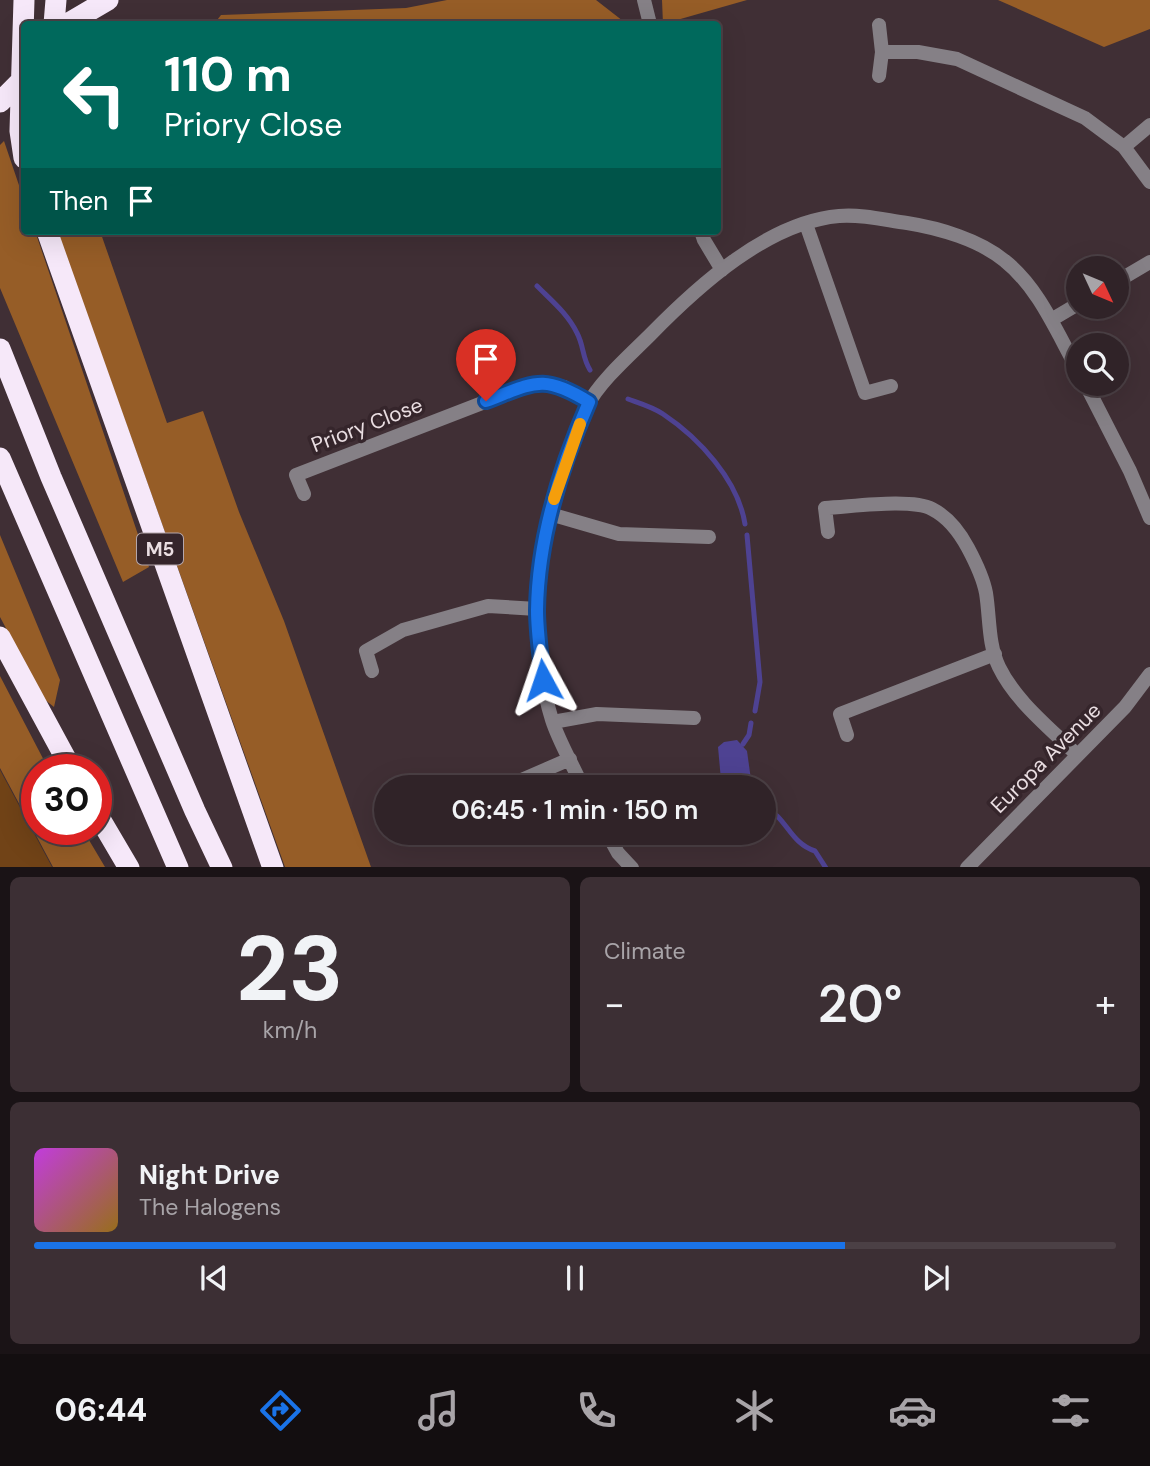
<!DOCTYPE html>
<meta charset="utf-8">
<style>
body{margin:0;font-family:"DM Sans",sans-serif;background:#3c2f34;color:#f1f3f6;height:100vh;display:flex;flex-direction:column;font-size:26px;white-space:nowrap}
*{box-sizing:border-box;margin:0}
p{font-size:23px;color:#a8a4a8}
.icon{flex:none;width:38px;height:38px;fill:none;stroke:currentColor;stroke-width:2;stroke-linecap:round;stroke-linejoin:round}
.map{position:relative;height:867px;overflow:hidden}
.drawer{display:flex;flex-direction:column;gap:10px;padding:10px;background:#1a1316;flex:1}
.drawer>*{flex:none}
.hud{position:absolute;left:21px;top:21px;width:700px;height:214px;border-radius:7px;box-shadow:0 7px 28px #0002,0 0 0 2px #4b4045;background:#00695c;color:#fff;overflow:hidden}
.needle{width:46px;rotate:134deg}
.fabs{position:absolute;left:1066px;top:256px;display:grid;gap:14px}
.fabs a{display:grid;place-items:center;width:63px;height:63px;border-radius:50%;background:#302328;box-shadow:0 7px 28px #0002,0 0 0 2px #4b4045;font-size:35px}
.speed{position:absolute;left:21px;top:754px;display:flex;gap:14px;font-size:35px;font-weight:700;text-align:center}
.speed>*{display:grid;place-content:center;width:91px;height:91px;border-radius:50%;background:#302328;box-shadow:0 7px 28px #0002,0 0 0 2px #4b4045;line-height:1}
.speed .limit{border:10px solid #d22;background:#fff;color:#111}
.pin{position:absolute;display:grid;place-items:center;width:60px;height:60px;color:#fff;margin:-72px -30px;border-radius:50% 50% 50% 0;rotate:-45deg;box-shadow:0 0 7px #0007}
.pin .icon{rotate:45deg}
.me{position:absolute;width:77px;margin:-38px;rotate:355deg;stroke-linejoin:round;filter:drop-shadow(0 0 5px #0008)}
.turn{display:flex;align-items:center;gap:24px;height:147px;padding:0 28px;font-size:32px}
.turn .icon{width:91px;height:91px;stroke-width:2.5}
.turn b{display:block;font-size:49px;line-height:60px}
.then{display:flex;align-items:center;height:66px;padding:0 28px;background:#0003;gap:14px;font-size:26px}
.big{font-size:52px;font-weight:600;line-height:1.1}
.drawer .tile{flex:1;display:flex;flex-direction:column;justify-content:center;gap:10px;min-width:0;padding:0 24px;border-radius:10px;background:#3c2f34}
.drawer .dial{align-items:center;gap:0}
.dial b{font-size:91px;line-height:1}
.song{display:flex;align-items:center;gap:21px}
.cover{width:84px;height:84px;border-radius:10px;background:linear-gradient(135deg,hsl(290 70% 55%),hsl(40 70% 35%))}
.played{height:7px;border-radius:4px;background:linear-gradient(90deg,#1a73e8 75%,#4b4045 75%)}
.keys{display:flex;justify-content:space-around;direction:ltr}
.heat{display:flex;justify-content:space-between;align-items:center;font-size:38px;direction:ltr}
.drawer .tiles{flex:1;display:grid;gap:10px;grid-template-columns:1fr 1fr}
.tile:last-child{grid-column:span 2}
.trip{position:absolute;left:374px;top:775px;width:402px;height:70px;border-radius:35px;background:#302328;box-shadow:0 7px 28px #0002,0 0 0 2px #4b4045;font-weight:600;line-height:70px;text-align:center}
.dock{display:flex;height:112px;justify-content:space-around;align-items:center;background:#130e10;color:#a8a4a8}
.dock .icon{width:49px;height:49px}
.dock .current{color:#1a73e8}
.dock b{font-size:32px;color:#f1f3f6}
.map>svg:first-child{display:block}
.green{fill:#714317}
.forest{fill:#965d27}
.water{fill:#4e4292}
.lines{fill:none;stroke-linecap:round;stroke-linejoin:round}
.stream{stroke:#4e4292;stroke-width:5}
.street{stroke:#858086;stroke-width:14}
.highway{stroke:#f6e8f9;stroke-width:21}
.route-casing{stroke:#114b97;stroke-width:18}
.route{stroke:#1a73e8;stroke-width:12}
.slow{stroke:#f59e0b;stroke-width:12}
.labels{text-anchor:middle;dominant-baseline:central;stroke-width:7;stroke-linejoin:round;paint-order:stroke}
.shield{fill:#35252b;stroke:#b4a6ab;stroke-width:2}
.shield-label{font-size:19px;font-weight:bold;fill:#eadee2}
.street-label{font-size:21px;fill:#eadee2;stroke:#35252b}
</style>
<div class="map">
<svg width="1150" height="868" viewBox="0 0 1150 868">
<rect width="100%" height="100%" fill="#402f35"/>
<path class="green" d="M 0,770 L 52,867 L 0,867 Z"/>
<path class="forest" d="M 447,0 L 596,0 L 623,21 L 621,24 L 214,24 L 221,15 L 406,8 Z
M 662,0 L 747,0 L 663,24 Z
M 998,0 L 1150,0 L 1150,29 L 1104,47 Z
M 4,141 L 24,200 L 24,231 L 35,231 L 149,567 L 123,582 L 0,288 L 0,145 Z
M 57,231 L 100,231 L 167,423 L 203,411 L 239,512 L 284,621 L 371,867 L 285,867 Z
M 0,535 L 60,680 L 54,707 L 44,699 L 0,617 Z
M 0,676 L 49,770 L 37,770 L 37,830 L 83,830 L 105,867 L 53,867 L 0,768 Z"/>
<path class="water" d="M 737,740 L 747,751 L 752,787 L 726,787 L 721,780 L 718,747 L 724,742 Z"/>
<g class="lines">
<path class="stream" d="M 537,286 C 552,301 568,314 577,333 C 584,346 582,357 590,370
M 628,399 C 639,403 653,407 663,414 C 699,438 738,480 745,524
M 747,535 L 760,682 L 755,711
M 743,744 L 749,735 L 751,723
M 765,807 C 787,818 790,843 815,851 L 826,868"/>
<path class="street" d="M 644,0 L 650,24
M 882,52 L 918,52 L 957,59 L 1085,118 L 1124,147
M 879,76 L 882,52 L 879,25
M 1150,125 L 1124,147 L 1150,182
M 806,224 L 865,393 L 891,386
M 701,231 L 704,240 L 722,270
M 1116,282 L 1150,262
M 1051,320 L 1078,304
M 1085,383 L 1130,471 L 1150,518
M 304,494 L 296,475 L 534,383 L 564,387 L 589,402
M 550,514 L 619,534 L 709,537
M 828,532 L 825,508 C 851,507 911,498 932,509 C 948,517 960,533 968,548 C 976,563 983,577 986,593 C 990,618 988,644 999,667 C 1016,702 1050,728 1077,755
M 372,671 L 366,651 L 403,630 L 488,606 L 537,609
M 553,722 L 597,714 L 694,718
M 847,735 L 840,714 L 995,654
M 503,788 L 570,759
M 583,788 C 574,767 559,742 552,720 C 521,618 542,501 587,406 C 600,381 630,355 650,335 C 698,286 768,222 839,216 C 862,214 885,220 907,223 C 939,228 980,240 1005,261 C 1039,288 1057,333 1078,370
M 430,833 L 432,837
M 607,833 L 618,853 L 632,868
M 967,868 L 1125,707 L 1150,674"/>
<path class="highway" d="M 24,0 L 20,131 L 24,158
M 54,24 L 56,0
M 67,24 L 108,0
M 0,102 L 24,78
M 47,231 L 273,868
M 0,349 L 51,477 L 195,811 L 222,868
M 0,458 L 178,868
M 0,637 L 72,770
M 96,812 L 129,868"/>
</g>
<g class="lines">
<defs>
<path id="route" d="M 486,401 C 534,383 542,373 589,402 C 560,468 538,538 537,610 C 537,633 541,657 543,680"/>
</defs>
<use href="#route" class="route-casing"/>
<use href="#route" class="route"/>
<path class="slow" d="M 554,499 L 580,424"/>
</g>
<g class="labels">
<rect class="shield" x="137" y="533.5" width="46" height="31" rx="5"/>
<g class="shield-label">
<text x="160" y="549">M5</text>
</g>
<g class="street-label">
<text transform="translate(367 425) rotate(-21)">Priory Close</text>
<text transform="translate(1046 758) rotate(-45)">Europa Avenue</text>
</g>
</g>
</svg>
<div class="fabs">
<a><svg class="needle" viewBox="-14 -14 28 28"><path d="M0-13l5 13h-10z" fill="#e53935"/><path d="M0 13l5-13h-10z" fill="#a8a4a8"/></svg></a>
<a><svg class="icon" aria-label="search" viewBox="0 0 24 24"><circle cx="10" cy="10" r="6"/><path d="M15 15l6 6"/></svg></a>
</div>
<div class="speed"><div class="limit">30</div></div>
<div class="pin" style="left:486px;top:401px;background:#d93025"><svg class="icon" aria-label="arrive" viewBox="0 0 24 24"><path d="M6 21V4h12l-3 4 3 4H6"/></svg></div>
<svg class="me" style="left:543px;top:680px" viewBox="-20 -20 40 40"><path d="M0-17L14 15 0 8-14 15z" fill="#1a73e8" stroke="#fff" stroke-width="4"/></svg>
<div class="trip">06:45 · 1 min · 150 m</div>
<div class="hud">
<div class="turn"><svg class="icon" aria-label="left" viewBox="0 0 24 24"><path d="M17 20v-9H6M10 6l-5 5 5 5"/></svg><div><b>110 m</b>Priory Close</div></div>
<div class="then">Then<svg class="icon" aria-label="arrive" viewBox="0 0 24 24"><path d="M6 21V4h12l-3 4 3 4H6"/></svg></div>
</div>
</div>
<section class="drawer">
<div class="tiles">
<div class="tile dial"><b>23</b><p>km/h</p></div>
<div class="tile"><p>Climate</p>
<div class="heat"><a>−</a><b class="big">20°</b><a>+</a></div>
</div>
<div class="tile">
<div class="song"><i class="cover"></i><div><b>Night Drive</b><p>The Halogens</p></div></div>
<div class="played"></div>
<div class="keys"><svg class="icon" aria-label="previous" viewBox="0 0 24 24"><path d="M18 5L8 12l10 7zM5 5v14"/></svg><svg class="icon" aria-label="pause" viewBox="0 0 24 24"><path d="M8 5v14M16 5v14"/></svg><svg class="icon" aria-label="next" viewBox="0 0 24 24"><path d="M6 5l10 7-10 7zM19 5v14"/></svg></div>
</div>
</div>
</section>
<nav class="dock">
<b>06:44</b>
<svg class="icon current" aria-label="directions" viewBox="0 0 24 24"><path d="M12 3l9 9-9 9-9-9zM9 14v-3h6M13 9l2 2-2 2"/></svg>
<svg class="icon" aria-label="music" viewBox="0 0 24 24"><path d="M9 18V5l10-2v13"/><circle cx="6" cy="18" r="3"/><circle cx="16" cy="16" r="3"/></svg>
<svg class="icon" aria-label="phone" viewBox="0 0 24 24"><path d="M5 4h4l2 5-3 2q2 4 5 5l2-3 5 2v4C11 20 4 13 5 4z"/></svg>
<svg class="icon" aria-label="climate" viewBox="0 0 24 24"><path d="M12 3v18M4 7l16 10M4 17L20 7"/></svg>
<svg class="icon" aria-label="car" viewBox="0 0 24 24"><path d="M5 17H2v-5l4-1 3-4h7l3 4 3 1v5h-3M9 17h6M6 11h13"/><circle cx="7" cy="17" r="2"/><circle cx="17" cy="17" r="2"/></svg>
<svg class="icon" aria-label="filters" viewBox="0 0 24 24"><path d="M4 7h16M4 17h16"/><circle cx="9" cy="7" r="2"/><circle cx="15" cy="17" r="2"/></svg>
</nav>
